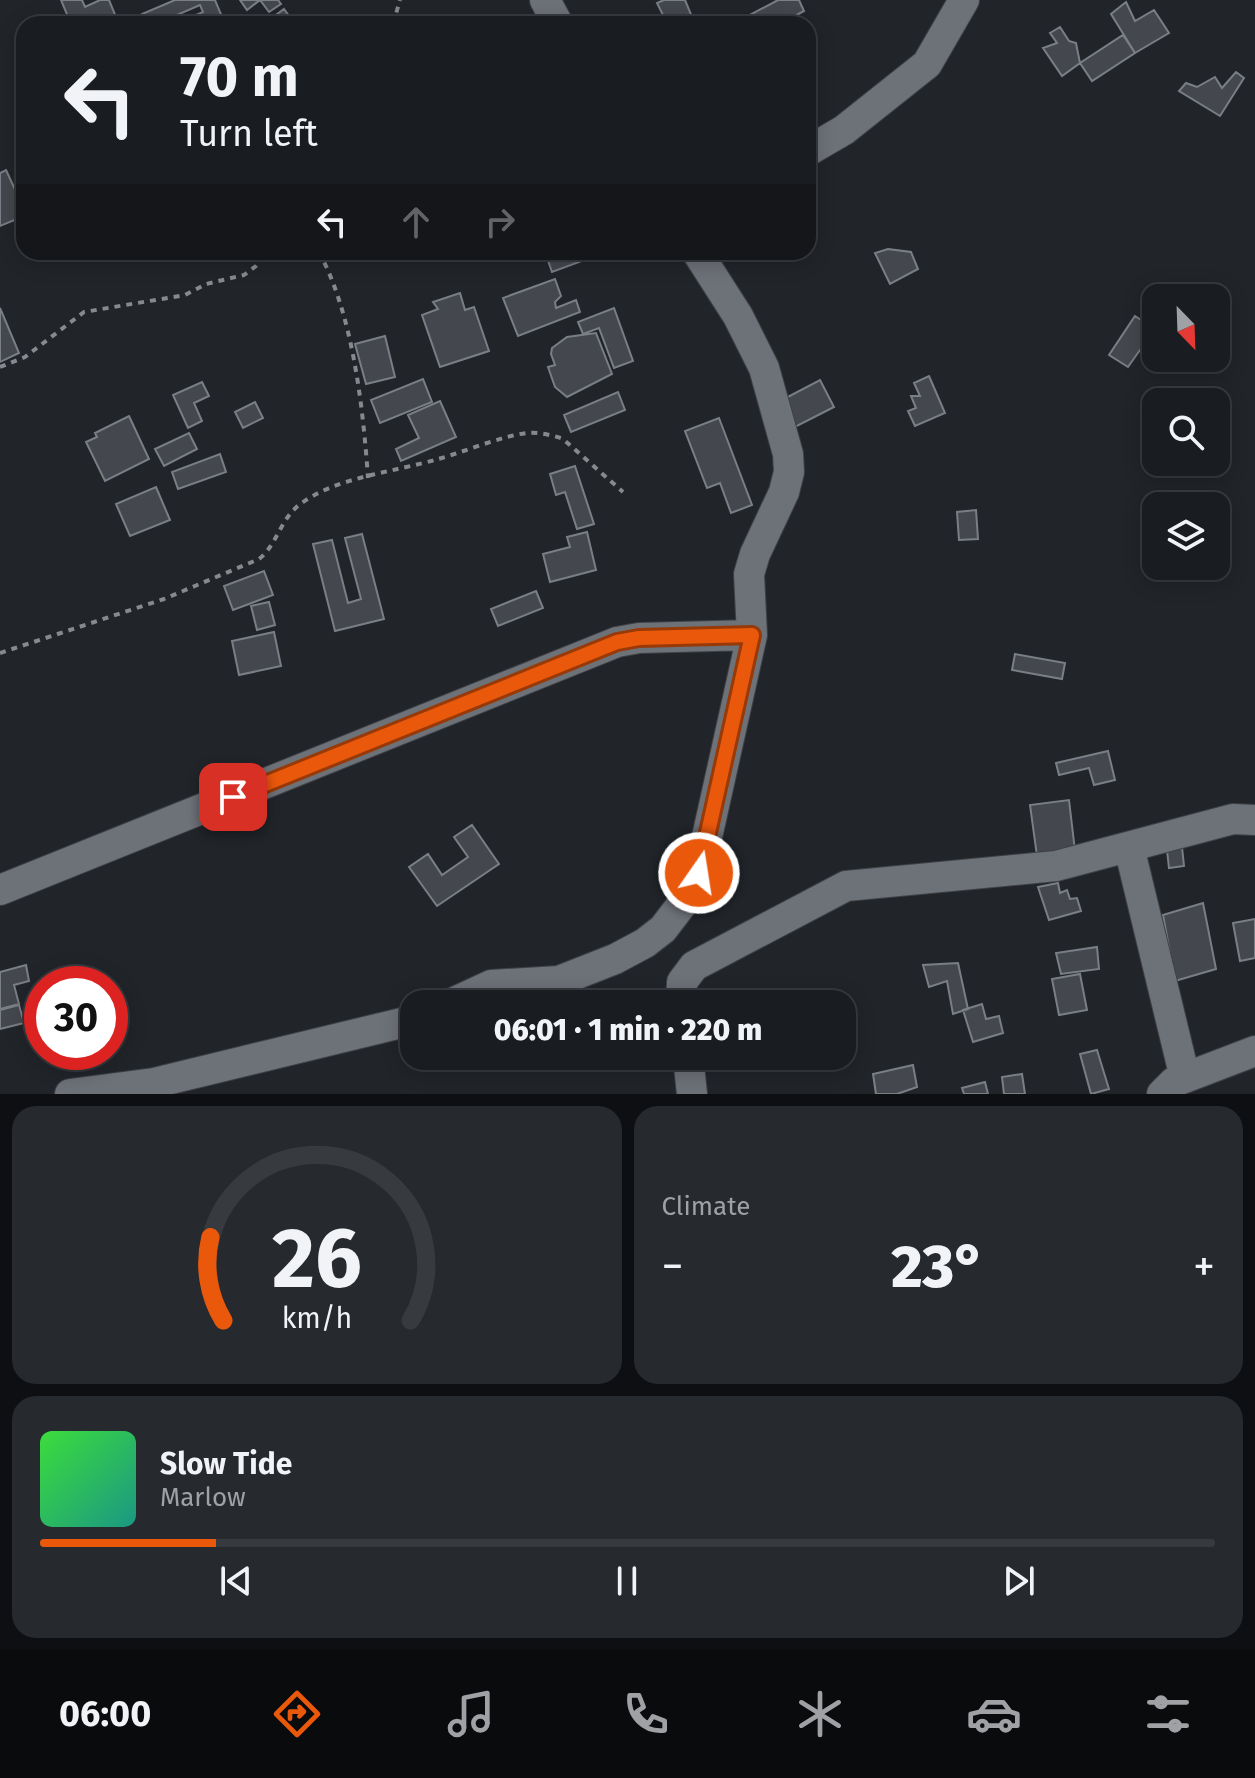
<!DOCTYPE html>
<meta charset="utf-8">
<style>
body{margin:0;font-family:"Fira Sans",sans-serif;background:#26292d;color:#f1f3f6;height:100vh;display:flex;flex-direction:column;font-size:30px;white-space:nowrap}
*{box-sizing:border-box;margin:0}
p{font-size:26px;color:#9fa1a5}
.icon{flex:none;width:44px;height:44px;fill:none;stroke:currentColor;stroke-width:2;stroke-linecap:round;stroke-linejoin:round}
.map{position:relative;height:1094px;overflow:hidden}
.side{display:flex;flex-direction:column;gap:12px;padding:12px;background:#0e0f12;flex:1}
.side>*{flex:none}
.banner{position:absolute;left:16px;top:16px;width:800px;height:244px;border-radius:24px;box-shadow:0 4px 20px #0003,0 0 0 2px #373a3e;background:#191c20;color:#f1f3f6;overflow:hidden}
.needle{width:52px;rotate:157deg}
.controls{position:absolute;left:1142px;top:284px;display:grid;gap:16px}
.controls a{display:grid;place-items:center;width:88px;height:88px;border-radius:16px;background:#191c20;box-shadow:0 4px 20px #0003,0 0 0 2px #373a3e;font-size:40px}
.speed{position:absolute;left:24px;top:966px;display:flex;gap:16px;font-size:40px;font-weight:700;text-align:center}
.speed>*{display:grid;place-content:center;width:104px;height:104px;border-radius:50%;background:#191c20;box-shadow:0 4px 20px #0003,0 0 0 2px #373a3e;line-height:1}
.speed .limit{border:12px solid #d22;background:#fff;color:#111}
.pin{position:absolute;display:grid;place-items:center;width:68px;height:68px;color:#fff;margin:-34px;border-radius:16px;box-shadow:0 4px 12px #0006}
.me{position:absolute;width:88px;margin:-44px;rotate:13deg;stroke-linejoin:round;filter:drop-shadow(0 0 6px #0008)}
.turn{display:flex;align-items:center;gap:28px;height:168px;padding:0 32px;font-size:36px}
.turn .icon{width:104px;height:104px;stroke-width:2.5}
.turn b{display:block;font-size:56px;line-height:68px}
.lanes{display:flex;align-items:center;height:76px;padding:0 32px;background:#0003;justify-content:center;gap:40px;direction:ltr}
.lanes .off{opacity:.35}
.big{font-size:60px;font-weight:800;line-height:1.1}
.side .tile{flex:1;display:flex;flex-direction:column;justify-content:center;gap:12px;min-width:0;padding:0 28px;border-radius:24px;background:#26292d}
.side .dial{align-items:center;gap:0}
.dial svg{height:208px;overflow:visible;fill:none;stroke:#373a3e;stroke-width:7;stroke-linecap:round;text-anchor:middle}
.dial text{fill:#f1f3f6;stroke:none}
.song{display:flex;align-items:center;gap:24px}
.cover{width:96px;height:96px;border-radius:12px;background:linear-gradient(135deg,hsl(120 70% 55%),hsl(170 70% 35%))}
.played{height:8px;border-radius:4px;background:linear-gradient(90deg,#ea580c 15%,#373a3e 15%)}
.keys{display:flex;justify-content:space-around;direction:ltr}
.heat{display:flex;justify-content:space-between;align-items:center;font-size:44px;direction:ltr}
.side .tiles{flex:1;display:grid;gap:12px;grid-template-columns:1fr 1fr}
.tile:last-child{grid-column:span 2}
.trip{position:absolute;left:400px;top:990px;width:456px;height:80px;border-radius:24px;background:#191c20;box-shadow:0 4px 20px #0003,0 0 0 2px #373a3e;font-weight:800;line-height:80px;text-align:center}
.tab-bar{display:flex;height:128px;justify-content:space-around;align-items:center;background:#0a0b0d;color:#9fa1a5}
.tab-bar .icon{width:56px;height:56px}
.tab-bar .selected{color:#ea580c}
.tab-bar b{font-size:36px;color:#f1f3f6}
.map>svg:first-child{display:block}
.building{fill:#44484e;stroke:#7a7e85;stroke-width:2}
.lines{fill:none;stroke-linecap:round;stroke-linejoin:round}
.minor-casing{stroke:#3e4145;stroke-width:32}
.path{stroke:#868a8e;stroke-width:4;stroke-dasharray:6 6;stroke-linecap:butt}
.minor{stroke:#6d7178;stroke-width:30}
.route-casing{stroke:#983908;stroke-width:20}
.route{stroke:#ea580c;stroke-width:14}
</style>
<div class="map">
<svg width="1255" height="1094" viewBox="0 0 1255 1094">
<rect width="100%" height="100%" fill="#21252a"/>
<path class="building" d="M 61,0 L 82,0 L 85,7 L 100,0 L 109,0 L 116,17 L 100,24 L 71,24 Z
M 175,0 L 215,0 L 225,24 L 176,24 L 203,12 L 200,5 L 165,20 L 167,24 L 146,24 L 142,14 Z
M 240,0 L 278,0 L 281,4 L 269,12 L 260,0 L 247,10 Z
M 664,0 L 685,0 L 695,24 L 669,24 L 676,21 L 675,16 L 665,19 L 657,3 Z
M 778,0 L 799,0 L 804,11 L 780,24 L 733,24 Z
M 1126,2 L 1135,21 L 1154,10 L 1169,33 L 1135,53 L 1111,14 Z
M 284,9 L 295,24 L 277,24 L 272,18 Z
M 1060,27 L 1069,41 L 1076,43 L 1080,63 L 1062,76 L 1043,48 L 1057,43 L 1050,33 Z
M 1123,35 L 1135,53 L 1092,81 L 1080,63 Z
M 1236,72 L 1244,78 L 1220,116 L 1179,91 L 1186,83 L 1197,87 L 1215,77 L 1222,88 Z
M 6,170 L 24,209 L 24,216 L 0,226 L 0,173 Z
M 888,249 L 911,252 L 918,269 L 890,284 L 875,253 Z
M 545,252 L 606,252 L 552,272 Z
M 555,279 L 561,296 L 555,302 L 556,308 L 576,300 L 580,312 L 518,336 L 503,298 Z
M 460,293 L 465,310 L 474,307 L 489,351 L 440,367 L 422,315 L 438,309 L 433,302 Z
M 0,308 L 19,353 L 0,362 Z
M 614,308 L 633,361 L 614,368 L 599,328 L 583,334 L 578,322 Z
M 1135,316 L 1156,330 L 1156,358 L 1161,358 L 1159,362 L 1140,350 L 1128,367 L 1109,355 Z
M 596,333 L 612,374 L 567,397 L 555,387 L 548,367 L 555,365 L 551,354 L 552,348 L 567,337 Z
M 385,336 L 395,377 L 366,384 L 355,344 Z
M 929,376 L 945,413 L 915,426 L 908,411 L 916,408 L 911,396 L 920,396 L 914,383 Z
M 423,379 L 432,402 L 380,423 L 371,400 Z
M 820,380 L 834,407 L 793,428 L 780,401 Z
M 202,382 L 209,396 L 194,403 L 202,421 L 188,428 L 173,395 Z
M 618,392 L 625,410 L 571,432 L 564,415 Z
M 440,401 L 456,437 L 401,461 L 396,449 L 419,438 L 408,415 Z
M 255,402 L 263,418 L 243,428 L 235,412 Z
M 129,416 L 149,459 L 105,481 L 86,442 L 97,437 L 95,433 Z
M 719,418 L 752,505 L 731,513 L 720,483 L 707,488 L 685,431 Z
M 189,433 L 197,449 L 164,466 L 155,449 Z
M 220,454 L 226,472 L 178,489 L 172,472 Z
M 575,466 L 594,524 L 577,529 L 565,492 L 556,495 L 550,474 Z
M 156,487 L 170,520 L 130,536 L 116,504 Z
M 976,510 L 978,539 L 959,540 L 957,512 Z
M 587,532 L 596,570 L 550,582 L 543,554 L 570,547 L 567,537 Z
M 362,534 L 384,619 L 335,631 L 313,544 L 332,540 L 348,603 L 361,599 L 345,538 Z
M 264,571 L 273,595 L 233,610 L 224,586 Z
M 536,591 L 543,608 L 498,626 L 491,609 Z
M 269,602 L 275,625 L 257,630 L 251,606 Z
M 274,632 L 281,666 L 239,675 L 232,641 Z
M 1015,654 L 1065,663 L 1062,679 L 1012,670 Z
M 1108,751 L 1115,780 L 1094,785 L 1089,768 L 1059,775 L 1056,763 Z
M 1069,800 L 1075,851 L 1037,856 L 1030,805 Z
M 472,825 L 499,864 L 437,906 L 409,867 L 428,854 L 442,875 L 468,857 L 454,837 Z
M 1182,847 L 1184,866 L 1169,868 L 1167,850 Z
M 1058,883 L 1060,893 L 1067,890 L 1070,899 L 1077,898 L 1081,911 L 1049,920 L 1038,887 Z
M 1203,903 L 1216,969 L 1175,981 L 1163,915 Z
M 1255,919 L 1255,958 L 1240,961 L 1233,923 Z
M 1097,947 L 1099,969 L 1061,974 L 1056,953 Z
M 958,963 L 968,1009 L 953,1014 L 947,981 L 929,987 L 923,965 Z
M 26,965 L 29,981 L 14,985 L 19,1004 L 0,1009 L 0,972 Z
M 1080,974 L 1087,1010 L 1059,1015 L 1052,979 Z
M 982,1004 L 986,1019 L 999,1016 L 1003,1033 L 973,1042 L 963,1010 Z
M 19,1005 L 24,1023 L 0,1029 L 0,1010 Z
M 1097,1050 L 1109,1089 L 1091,1094 L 1080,1054 Z
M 913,1065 L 917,1087 L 897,1094 L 876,1094 L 873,1074 Z
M 1022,1074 L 1025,1094 L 1004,1094 L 1002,1077 Z
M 985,1082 L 988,1094 L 964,1094 L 962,1088 Z"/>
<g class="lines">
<defs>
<path id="minor" d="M 545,0 L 558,24
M 808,151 L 844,130 L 927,64 L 964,0
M 1129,847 L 1185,1078
M 0,890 L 617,642 L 639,638 L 752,635
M 450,1004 L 491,985 L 559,981 L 615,959 L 645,943 L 663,929 L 689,895 L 699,873 L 752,635 L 749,574 L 755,554 L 784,492 L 789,472 L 788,454 L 764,368 L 738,316 L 697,252
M 681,1004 L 682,982 L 694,966 L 846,886 L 1056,866 L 1233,819 L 1255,820
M 688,1056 L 692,1094
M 70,1094 L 154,1083 L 414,1020
M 1162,1094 L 1174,1082 L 1255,1051"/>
</defs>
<use href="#minor" class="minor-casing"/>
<path class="path" d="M 393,24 L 400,0
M 319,252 C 353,315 363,407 368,478
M 0,367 L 25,357 L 84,312 L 185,295 L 206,284 L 244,275 L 256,266 L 268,252
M 0,653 L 164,599 L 259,559 C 277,545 280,520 299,505 C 335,477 395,472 438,459 C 464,452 501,436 527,433 C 539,432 552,435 563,439 L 623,492"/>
<use href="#minor" class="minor"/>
</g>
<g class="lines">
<defs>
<path id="route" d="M 233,797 L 617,642 L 639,638 L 752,635 L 699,873"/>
</defs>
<use href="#route" class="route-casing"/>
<use href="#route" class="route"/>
</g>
</svg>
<div class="controls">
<a><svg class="needle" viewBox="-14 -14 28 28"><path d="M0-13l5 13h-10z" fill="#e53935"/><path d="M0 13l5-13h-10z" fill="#9fa1a5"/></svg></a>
<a><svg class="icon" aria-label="search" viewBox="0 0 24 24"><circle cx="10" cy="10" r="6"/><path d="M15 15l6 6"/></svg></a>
<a><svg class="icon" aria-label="layers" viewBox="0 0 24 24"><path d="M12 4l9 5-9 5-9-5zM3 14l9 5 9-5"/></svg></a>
</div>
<div class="speed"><div class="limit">30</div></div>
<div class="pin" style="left:233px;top:797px;background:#d93025"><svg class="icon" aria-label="arrive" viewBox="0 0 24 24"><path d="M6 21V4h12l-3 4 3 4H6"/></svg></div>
<svg class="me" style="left:699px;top:873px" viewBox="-20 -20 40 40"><circle r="17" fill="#ea580c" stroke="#fff" stroke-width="3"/><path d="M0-11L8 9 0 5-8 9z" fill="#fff"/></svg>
<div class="trip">06:01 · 1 min · 220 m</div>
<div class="banner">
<div class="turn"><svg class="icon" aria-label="left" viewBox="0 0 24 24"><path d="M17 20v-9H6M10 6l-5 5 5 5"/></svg><div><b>70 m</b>Turn left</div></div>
<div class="lanes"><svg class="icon" aria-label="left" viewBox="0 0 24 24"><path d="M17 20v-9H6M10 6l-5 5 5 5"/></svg><svg class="icon off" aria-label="ahead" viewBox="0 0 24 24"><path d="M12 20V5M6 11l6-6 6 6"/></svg><svg class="icon off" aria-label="right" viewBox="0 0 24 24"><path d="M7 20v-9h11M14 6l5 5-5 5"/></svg></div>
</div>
</div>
<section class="side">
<div class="tiles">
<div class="tile dial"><svg viewBox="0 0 100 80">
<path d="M14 69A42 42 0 1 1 86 69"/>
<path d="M14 69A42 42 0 0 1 9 37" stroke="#ea580c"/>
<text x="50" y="56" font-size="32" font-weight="700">26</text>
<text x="50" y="72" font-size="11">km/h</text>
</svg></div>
<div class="tile"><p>Climate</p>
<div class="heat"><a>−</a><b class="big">23°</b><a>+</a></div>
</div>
<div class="tile">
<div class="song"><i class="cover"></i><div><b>Slow Tide</b><p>Marlow</p></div></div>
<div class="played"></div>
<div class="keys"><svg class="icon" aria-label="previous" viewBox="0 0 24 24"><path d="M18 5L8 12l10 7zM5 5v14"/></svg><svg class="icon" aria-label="pause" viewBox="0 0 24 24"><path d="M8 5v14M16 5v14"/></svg><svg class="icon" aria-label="next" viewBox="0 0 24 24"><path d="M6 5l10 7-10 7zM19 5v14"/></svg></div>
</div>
</div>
</section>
<nav class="tab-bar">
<b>06:00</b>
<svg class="icon selected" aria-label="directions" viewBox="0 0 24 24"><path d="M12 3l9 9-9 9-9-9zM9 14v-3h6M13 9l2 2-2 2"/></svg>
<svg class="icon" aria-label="music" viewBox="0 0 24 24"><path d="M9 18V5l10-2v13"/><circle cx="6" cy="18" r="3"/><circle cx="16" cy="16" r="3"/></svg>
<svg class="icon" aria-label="phone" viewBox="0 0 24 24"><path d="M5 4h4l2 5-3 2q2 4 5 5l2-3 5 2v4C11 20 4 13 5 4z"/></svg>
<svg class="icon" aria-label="climate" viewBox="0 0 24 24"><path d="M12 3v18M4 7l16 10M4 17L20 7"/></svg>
<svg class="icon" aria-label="car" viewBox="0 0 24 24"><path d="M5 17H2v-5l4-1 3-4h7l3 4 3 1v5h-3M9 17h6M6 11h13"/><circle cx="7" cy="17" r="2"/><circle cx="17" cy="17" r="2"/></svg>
<svg class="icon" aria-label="filters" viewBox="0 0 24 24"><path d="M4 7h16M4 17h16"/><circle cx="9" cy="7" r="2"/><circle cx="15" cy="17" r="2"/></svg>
</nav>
